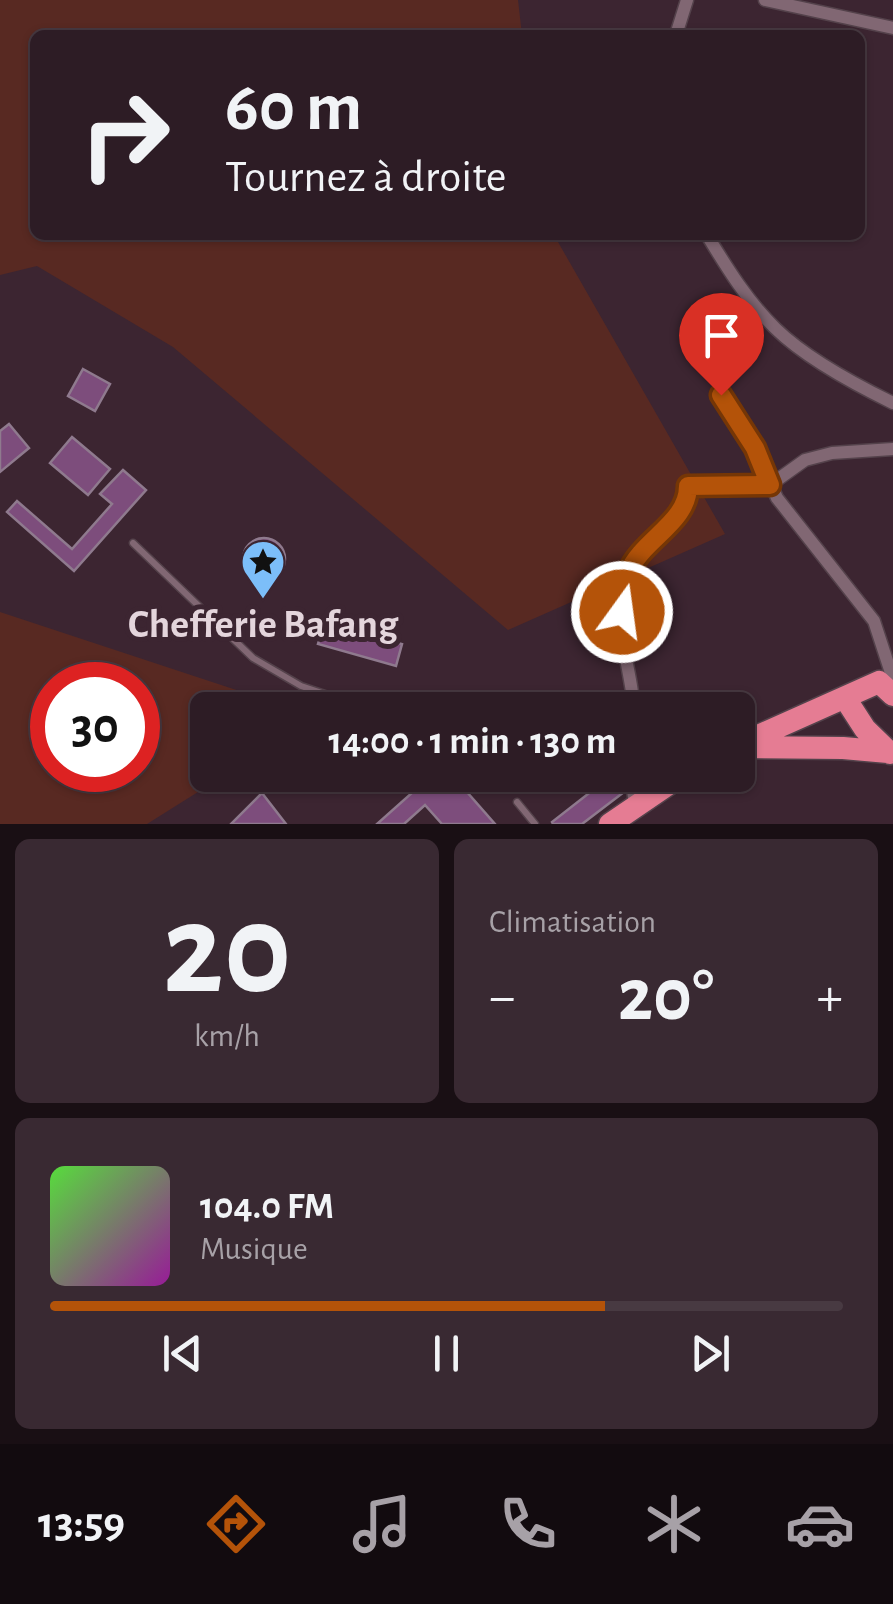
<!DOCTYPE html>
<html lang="fr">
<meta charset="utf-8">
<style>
body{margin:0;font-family:"Alegreya Sans",sans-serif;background:#392932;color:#f1f3f6;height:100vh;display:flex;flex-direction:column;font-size:38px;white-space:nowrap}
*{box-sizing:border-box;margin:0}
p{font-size:32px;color:#a7a1a7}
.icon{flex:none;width:55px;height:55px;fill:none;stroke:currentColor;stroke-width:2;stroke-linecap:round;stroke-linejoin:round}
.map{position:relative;height:824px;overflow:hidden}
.details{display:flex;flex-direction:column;gap:15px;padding:15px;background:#190f14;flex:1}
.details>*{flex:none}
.banner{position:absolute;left:30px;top:30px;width:835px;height:210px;border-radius:15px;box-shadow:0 2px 8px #0004,0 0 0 2px #483a42;background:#2d1c25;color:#f1f3f6;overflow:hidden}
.speed{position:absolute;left:30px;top:662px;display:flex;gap:20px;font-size:50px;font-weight:700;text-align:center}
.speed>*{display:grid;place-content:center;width:130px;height:130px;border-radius:50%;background:#2d1c25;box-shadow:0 2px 8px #0004,0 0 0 2px #483a42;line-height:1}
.speed .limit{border:15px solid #d22;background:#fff;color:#111}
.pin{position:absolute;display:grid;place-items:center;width:85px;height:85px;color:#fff;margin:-102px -42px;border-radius:50% 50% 50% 0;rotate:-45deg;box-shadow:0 0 10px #0007}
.pin .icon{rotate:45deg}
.me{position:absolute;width:110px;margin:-55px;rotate:14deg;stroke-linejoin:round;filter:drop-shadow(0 0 8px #0008)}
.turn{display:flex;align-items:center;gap:35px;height:210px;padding:0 30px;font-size:45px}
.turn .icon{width:130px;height:130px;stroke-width:2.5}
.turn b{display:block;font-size:70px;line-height:85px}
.big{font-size:75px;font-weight:700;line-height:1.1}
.details .widget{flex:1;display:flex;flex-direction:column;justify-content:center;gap:15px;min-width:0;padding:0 35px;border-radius:15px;background:#392932}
.details .dial{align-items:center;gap:0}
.dial b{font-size:130px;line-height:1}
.song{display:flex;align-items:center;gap:30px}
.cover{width:120px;height:120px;border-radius:15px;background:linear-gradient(135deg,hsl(110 70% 55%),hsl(300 70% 35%))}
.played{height:10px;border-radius:5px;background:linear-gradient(90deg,#b45309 70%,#483a42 70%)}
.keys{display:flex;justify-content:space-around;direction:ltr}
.heat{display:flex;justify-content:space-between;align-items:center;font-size:55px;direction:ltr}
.details .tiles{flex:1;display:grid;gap:15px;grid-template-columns:1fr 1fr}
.widget:last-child{grid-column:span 2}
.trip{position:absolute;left:190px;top:692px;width:565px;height:100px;border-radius:15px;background:#2d1c25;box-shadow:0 2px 8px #0004,0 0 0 2px #483a42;font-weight:700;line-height:100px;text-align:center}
.menu{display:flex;height:160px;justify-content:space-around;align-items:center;background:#120b0f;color:#a7a1a7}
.menu .icon{width:70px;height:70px}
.menu .current{color:#b45309}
.menu b{font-size:45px;color:#f1f3f6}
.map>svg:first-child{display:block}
.green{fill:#582922;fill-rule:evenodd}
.building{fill:#7d4d7c;stroke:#8f7a8e;stroke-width:2.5}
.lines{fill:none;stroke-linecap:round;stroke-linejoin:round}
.service-casing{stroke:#54424b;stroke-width:9}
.minor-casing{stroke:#54424b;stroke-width:15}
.trunk-casing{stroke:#54424b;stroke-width:25}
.service{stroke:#816773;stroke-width:6}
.minor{stroke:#816773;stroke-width:12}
.trunk{stroke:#e57c93;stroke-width:22}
.route-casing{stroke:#753606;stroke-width:25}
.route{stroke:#b45309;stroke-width:18}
.labels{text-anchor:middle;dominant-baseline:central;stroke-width:10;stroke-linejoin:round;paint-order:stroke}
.poi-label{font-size:40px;font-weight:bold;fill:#e4d5dc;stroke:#3c2531}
</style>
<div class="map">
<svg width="893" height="824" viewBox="0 0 893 824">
<rect width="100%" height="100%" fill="#3c2531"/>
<path class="green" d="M 0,0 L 518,0 L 522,35 L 35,35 L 35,235 L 554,235 L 725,534 L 508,630 L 173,347 L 37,266 L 0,275 Z
M 0,612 L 297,710 L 208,710 L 208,775 L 225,775 L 147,824 L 0,824 ZM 52,685 L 138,685 L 138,770 L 52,770 Z"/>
<path class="building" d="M 83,369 L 110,384 L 95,411 L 68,396 Z
M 9,424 L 29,448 L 0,472 L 0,431 Z
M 72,437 L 110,469 L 88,495 L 50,463 Z
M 123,470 L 146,490 L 74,571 L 7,512 L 17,501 L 72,549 L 112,504 L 100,494 Z
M243 559a21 21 0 1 1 42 0a21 21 0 1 1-42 0Z
M 325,622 L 402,644 L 396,666 L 318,644 Z
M 566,697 L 577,710 L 550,710 Z
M 432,775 L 452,775 L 495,824 L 442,824 L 425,805 L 404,824 L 377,824 Z
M 611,776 L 624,792 L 582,824 L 553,824 L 552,822 Z
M 262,793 L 286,824 L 231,824 Z"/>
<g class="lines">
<defs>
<path id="service" d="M 133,543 L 253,658 L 301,686 L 373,710
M 492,775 L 502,785
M 517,802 L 535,824"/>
<path id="minor" d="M 765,0 L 893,28
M 676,35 L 687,0
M 707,235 C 727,268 748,302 776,329 C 807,359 854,384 893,403
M 721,395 L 755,448 L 777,498 L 874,621 L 892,676
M 634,710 C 632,667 607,611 629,570 C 643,544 669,528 687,505 L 688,486 L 770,485 L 805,460 L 832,453 L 893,449
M 631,775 L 635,805"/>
<path id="trunk" d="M 845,698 L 865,729 L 890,753
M 738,745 L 879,682 L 893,695
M 742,747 L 843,748 L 888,752
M 610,824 L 682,775"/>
</defs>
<use href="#service" class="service-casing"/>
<use href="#minor" class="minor-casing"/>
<use href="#trunk" class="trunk-casing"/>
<use href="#service" class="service"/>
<use href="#minor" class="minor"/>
<use href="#trunk" class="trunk"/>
</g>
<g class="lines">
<defs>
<path id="route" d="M 622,612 C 623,599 623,585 628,573 C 642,539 688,523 688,486 L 770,485 L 755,448 L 721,395"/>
</defs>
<use href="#route" class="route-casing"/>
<use href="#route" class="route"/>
</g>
<defs>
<symbol id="sight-pin" viewBox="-11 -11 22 30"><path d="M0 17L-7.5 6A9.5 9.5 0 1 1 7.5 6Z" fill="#7cbef9" stroke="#3c2531"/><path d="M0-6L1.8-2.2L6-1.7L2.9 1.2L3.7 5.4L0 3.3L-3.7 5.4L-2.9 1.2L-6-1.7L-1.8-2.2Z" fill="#111"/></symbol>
</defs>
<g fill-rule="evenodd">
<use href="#sight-pin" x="238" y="537" width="50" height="68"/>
</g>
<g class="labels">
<g class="poi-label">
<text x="263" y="625">Chefferie Bafang</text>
</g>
</g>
</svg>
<div class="speed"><div class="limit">30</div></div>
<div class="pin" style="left:721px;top:395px;background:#d93025"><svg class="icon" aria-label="arrive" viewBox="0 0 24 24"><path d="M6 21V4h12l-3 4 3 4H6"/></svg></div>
<svg class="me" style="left:622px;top:612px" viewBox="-20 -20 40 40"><circle r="17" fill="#b45309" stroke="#fff" stroke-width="3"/><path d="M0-11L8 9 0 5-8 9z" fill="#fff"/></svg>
<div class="trip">14:00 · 1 min · 130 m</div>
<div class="banner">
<div class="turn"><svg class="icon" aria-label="right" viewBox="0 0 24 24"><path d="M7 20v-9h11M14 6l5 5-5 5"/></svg><div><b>60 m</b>Tournez à droite</div></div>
</div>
</div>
<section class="details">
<div class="tiles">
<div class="widget dial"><b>20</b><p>km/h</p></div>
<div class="widget"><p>Climatisation</p>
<div class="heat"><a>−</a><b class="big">20°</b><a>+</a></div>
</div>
<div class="widget">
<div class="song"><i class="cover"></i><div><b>104.0 FM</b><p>Musique</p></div></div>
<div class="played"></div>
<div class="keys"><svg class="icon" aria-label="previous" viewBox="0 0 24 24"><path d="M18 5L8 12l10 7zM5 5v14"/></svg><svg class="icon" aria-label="pause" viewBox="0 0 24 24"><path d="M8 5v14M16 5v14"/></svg><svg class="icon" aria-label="next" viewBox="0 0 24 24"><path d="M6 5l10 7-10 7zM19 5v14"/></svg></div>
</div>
</div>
</section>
<nav class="menu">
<b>13:59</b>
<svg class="icon current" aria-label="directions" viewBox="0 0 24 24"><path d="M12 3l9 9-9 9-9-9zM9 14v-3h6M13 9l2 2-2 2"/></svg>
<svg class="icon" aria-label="music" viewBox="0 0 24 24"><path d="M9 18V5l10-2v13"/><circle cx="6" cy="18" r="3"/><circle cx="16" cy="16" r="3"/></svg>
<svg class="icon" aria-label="phone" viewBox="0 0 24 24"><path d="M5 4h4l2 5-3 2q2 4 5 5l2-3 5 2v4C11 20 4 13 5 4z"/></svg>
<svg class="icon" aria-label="climate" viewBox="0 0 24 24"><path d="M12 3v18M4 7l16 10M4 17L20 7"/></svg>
<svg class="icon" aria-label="car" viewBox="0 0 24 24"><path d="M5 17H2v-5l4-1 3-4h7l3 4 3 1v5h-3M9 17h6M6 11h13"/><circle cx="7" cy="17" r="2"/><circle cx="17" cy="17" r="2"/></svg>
</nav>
